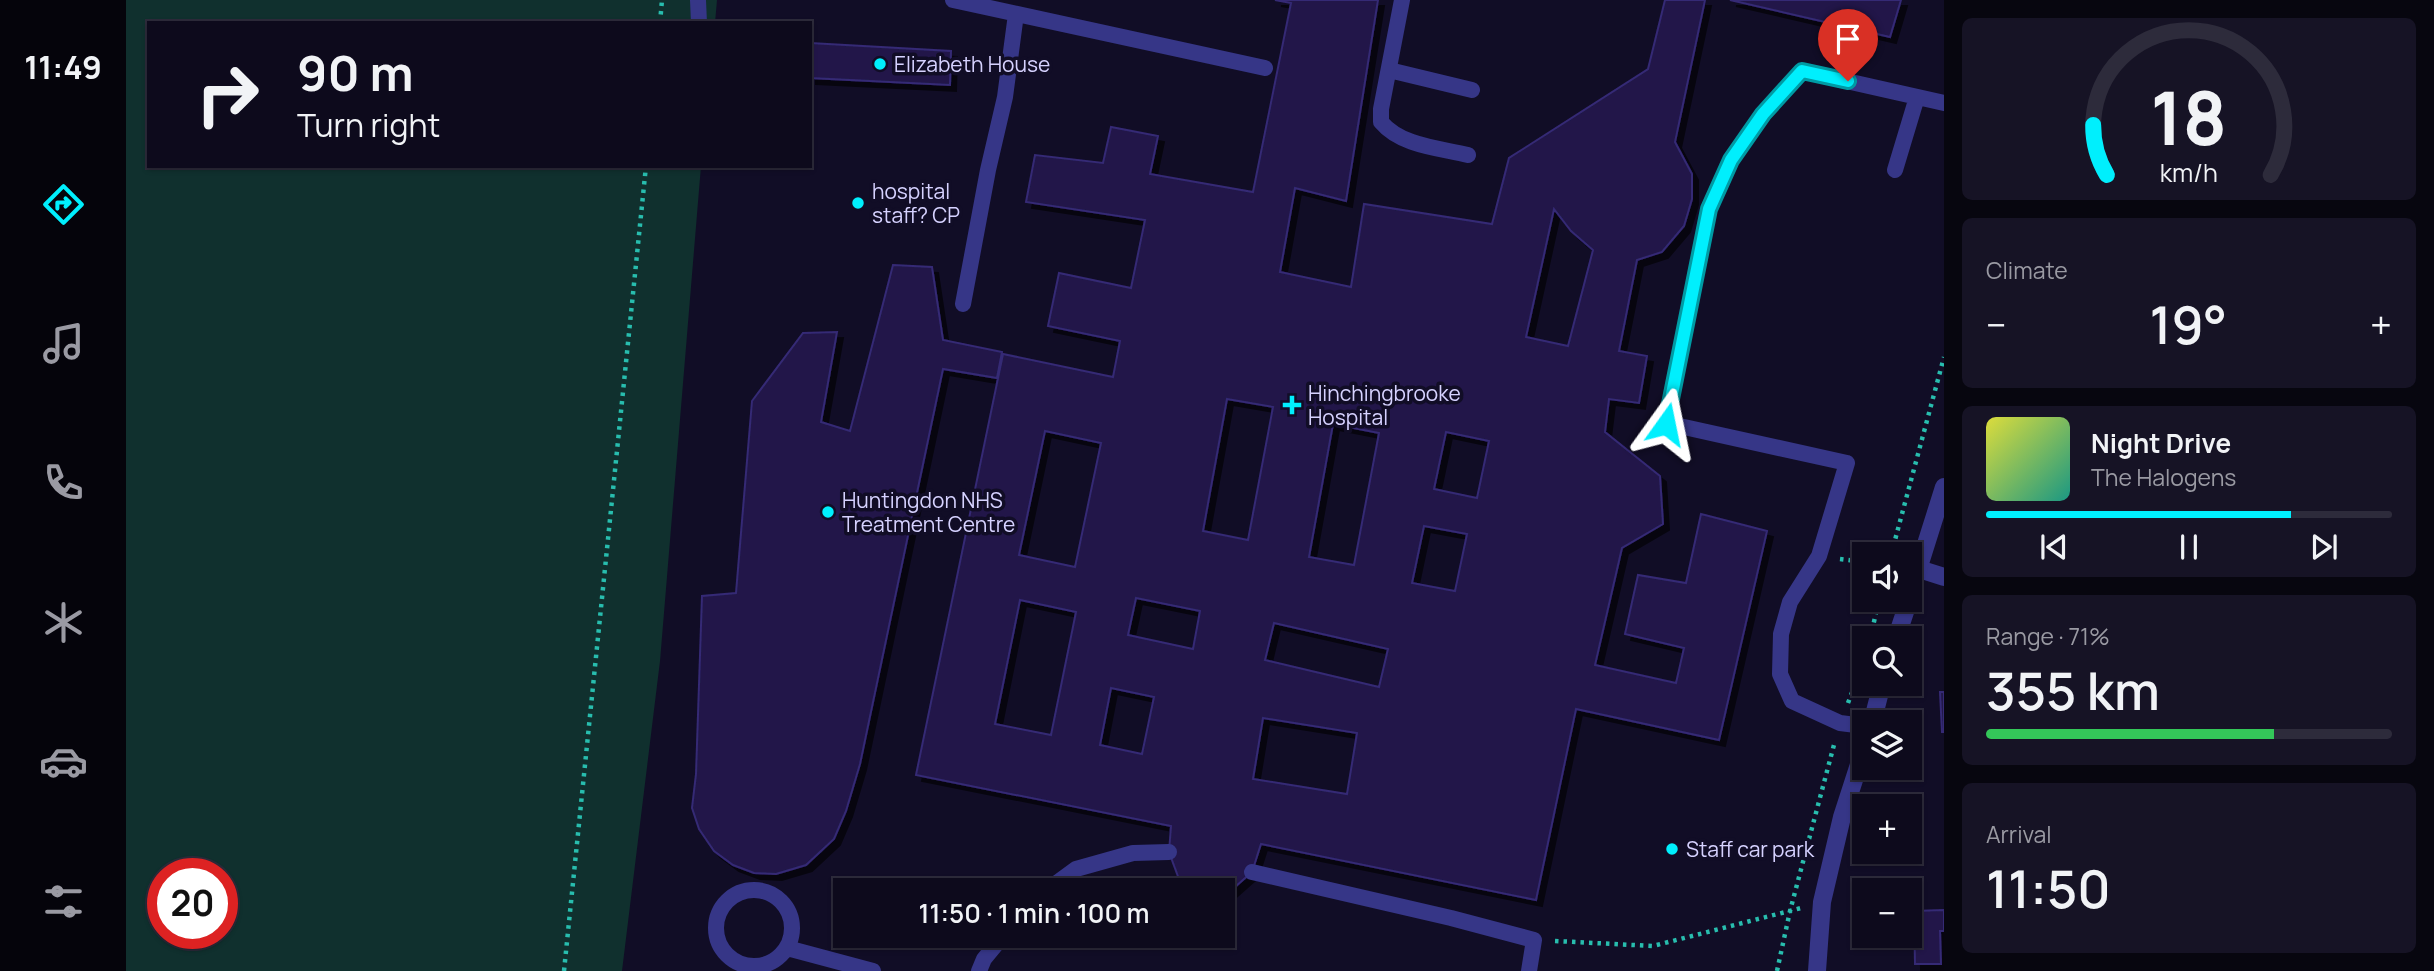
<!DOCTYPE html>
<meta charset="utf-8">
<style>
body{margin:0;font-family:Manrope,sans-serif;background:#161325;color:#f1f3f6;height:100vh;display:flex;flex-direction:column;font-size:26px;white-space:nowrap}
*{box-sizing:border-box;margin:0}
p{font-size:23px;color:#9a9aa3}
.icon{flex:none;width:38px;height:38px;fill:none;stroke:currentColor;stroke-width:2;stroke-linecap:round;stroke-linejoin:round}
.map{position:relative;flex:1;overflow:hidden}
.side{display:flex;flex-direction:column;gap:18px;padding:18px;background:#07060f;width:490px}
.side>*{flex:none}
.hud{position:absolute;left:21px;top:21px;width:665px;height:147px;border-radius:0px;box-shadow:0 2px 5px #0004,0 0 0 2px #2d2b3b;background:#0d0a1c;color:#f1f3f6;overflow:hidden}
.fabs{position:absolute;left:1726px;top:542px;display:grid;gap:14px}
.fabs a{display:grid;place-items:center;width:70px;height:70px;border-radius:0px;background:#0d0a1c;box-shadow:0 2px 5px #0004,0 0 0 2px #2d2b3b;font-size:35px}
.speed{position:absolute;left:21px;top:858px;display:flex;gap:14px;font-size:35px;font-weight:700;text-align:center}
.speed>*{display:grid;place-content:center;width:91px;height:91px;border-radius:50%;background:#0d0a1c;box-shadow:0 2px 5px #0004,0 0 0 2px #2d2b3b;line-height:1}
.speed .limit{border:10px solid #d22;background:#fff;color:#111}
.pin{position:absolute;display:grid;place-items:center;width:60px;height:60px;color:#fff;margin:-72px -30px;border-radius:50% 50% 50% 0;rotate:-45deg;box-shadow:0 0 7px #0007}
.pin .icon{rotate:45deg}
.me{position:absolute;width:77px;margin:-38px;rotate:12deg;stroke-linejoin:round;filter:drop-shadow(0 0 5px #0008)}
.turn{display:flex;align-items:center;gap:24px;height:147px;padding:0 35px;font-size:32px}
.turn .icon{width:91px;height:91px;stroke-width:2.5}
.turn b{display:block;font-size:49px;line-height:60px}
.big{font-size:52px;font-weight:600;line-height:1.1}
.side .widget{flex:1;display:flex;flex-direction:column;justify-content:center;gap:10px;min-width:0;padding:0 24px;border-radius:10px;background:#161325}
.side .dial{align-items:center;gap:0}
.dial svg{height:182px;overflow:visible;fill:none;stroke:#2d2b3b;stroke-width:7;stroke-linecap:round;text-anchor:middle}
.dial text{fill:#f1f3f6;stroke:none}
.song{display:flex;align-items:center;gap:21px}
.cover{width:84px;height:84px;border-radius:10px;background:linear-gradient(135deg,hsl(60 70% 55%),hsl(170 70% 35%))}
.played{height:7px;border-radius:4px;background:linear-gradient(90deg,#00effd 75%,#2d2b3b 75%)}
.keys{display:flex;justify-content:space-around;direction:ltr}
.heat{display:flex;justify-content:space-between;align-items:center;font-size:38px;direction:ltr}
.charge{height:10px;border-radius:5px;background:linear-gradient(90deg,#34c759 71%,#2d2b3b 0)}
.trip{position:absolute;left:707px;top:878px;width:402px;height:70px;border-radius:0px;background:#0d0a1c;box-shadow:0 2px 5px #0004,0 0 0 2px #2d2b3b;font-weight:600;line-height:70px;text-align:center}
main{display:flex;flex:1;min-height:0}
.tab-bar{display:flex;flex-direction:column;width:126px;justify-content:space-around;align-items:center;background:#05040b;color:#9a9aa3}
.tab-bar .icon{width:49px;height:49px}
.tab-bar .current{color:#00effd}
.tab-bar b{font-size:32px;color:#f1f3f6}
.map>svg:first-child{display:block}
.green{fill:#10302e;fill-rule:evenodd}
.building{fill:#201948;stroke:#352975;stroke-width:2;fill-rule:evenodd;filter:url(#shadow)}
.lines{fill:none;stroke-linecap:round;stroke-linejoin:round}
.path{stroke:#28bdae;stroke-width:4.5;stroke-dasharray:3.5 5;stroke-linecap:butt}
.service{stroke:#363687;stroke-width:16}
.minor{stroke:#363687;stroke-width:18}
.tertiary{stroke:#363687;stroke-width:18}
.route-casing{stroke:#009ba4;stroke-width:18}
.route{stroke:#00effd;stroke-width:12}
.poi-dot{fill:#00effd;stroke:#110d26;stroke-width:2.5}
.labels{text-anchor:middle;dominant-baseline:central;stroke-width:7;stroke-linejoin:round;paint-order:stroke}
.poi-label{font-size:21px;fill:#d6d2ff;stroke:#110d26;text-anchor:start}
</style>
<main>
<nav class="tab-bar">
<b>11:49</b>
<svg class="icon current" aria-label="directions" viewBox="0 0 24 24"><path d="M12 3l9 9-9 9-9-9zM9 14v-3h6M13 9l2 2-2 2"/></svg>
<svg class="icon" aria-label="music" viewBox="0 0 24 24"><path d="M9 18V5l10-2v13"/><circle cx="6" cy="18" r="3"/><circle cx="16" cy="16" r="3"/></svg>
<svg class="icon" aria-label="phone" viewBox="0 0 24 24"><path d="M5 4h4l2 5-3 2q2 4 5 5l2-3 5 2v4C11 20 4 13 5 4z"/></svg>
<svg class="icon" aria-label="climate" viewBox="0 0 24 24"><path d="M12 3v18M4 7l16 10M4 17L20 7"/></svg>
<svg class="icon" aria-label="car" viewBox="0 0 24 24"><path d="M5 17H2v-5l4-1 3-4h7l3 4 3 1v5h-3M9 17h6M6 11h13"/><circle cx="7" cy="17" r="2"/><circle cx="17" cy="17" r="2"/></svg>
<svg class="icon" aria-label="filters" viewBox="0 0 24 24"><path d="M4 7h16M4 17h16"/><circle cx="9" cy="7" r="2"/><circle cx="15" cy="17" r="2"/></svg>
</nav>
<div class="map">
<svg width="1818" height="971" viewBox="0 0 1818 971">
<defs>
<filter id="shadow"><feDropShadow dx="6" dy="6" stdDeviation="0" flood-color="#0009"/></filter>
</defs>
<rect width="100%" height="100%" fill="#110d26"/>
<path class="green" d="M 0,0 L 591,0 L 589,23 L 23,23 L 23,166 L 575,166 L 534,661 L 496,971 L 0,971 ZM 37,873 L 96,873 L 96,933 L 37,933 Z"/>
<path class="building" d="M 1149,0 L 1252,0 L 1220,201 L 1169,188 L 1154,272 L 1225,287 L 1238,204 L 1366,224 L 1383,158 L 1522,69 L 1539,0 L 1579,0 L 1549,142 L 1566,174 L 1566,199 L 1558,226 L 1536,252 L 1511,260 L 1493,351 L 1521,356 L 1513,403 L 1483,399 L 1479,432 L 1534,476 L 1537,524 L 1496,548 L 1469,665 L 1550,683 L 1558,648 L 1499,634 L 1512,575 L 1560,583 L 1575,514 L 1641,531 L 1593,740 L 1450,709 L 1410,900 L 1135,844 L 1126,872 L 1101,894 L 1097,895 L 1097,891 L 1071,891 L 1053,879 L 1043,852 L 1045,826 L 790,775 L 877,354 L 987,377 L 994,341 L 922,326 L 933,273 L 1005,288 L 1019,220 L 900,202 L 909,155 L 977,163 L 985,127 L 1032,136 L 1024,174 L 1127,192 L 1165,3 ZM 1428,209 L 1445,231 L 1467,250 L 1442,346 L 1400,337 ZM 1101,399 L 1147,407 L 1122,540 L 1077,531 ZM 1207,424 L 1253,433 L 1228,565 L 1183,557 ZM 919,431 L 975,443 L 949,567 L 893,555 ZM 1320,432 L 1363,441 L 1351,498 L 1308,489 ZM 1298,526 L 1341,534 L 1329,591 L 1286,583 ZM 1010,598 L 1074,611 L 1067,649 L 1002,635 ZM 894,600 L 950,612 L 925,735 L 869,724 ZM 1148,623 L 1262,649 L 1253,687 L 1139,660 ZM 985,688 L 1028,697 L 1016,754 L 974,745 ZM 1137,718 L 1231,733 L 1221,794 L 1127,779 Z
M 1604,0 L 1775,0 L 1764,37 Z
M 684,43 L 825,51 L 824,85 L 684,78 Z
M 767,265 L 806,267 L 817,340 L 876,352 L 871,378 L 817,369 L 734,764 L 720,811 L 708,839 L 680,865 L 650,874 L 628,873 L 607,865 L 588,851 L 573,829 L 566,808 L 570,774 L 576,596 L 610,593 L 626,401 L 677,333 L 711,332 L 695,422 L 724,431 Z
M 1814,692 L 1818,692 L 1818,732 L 1816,732 Z
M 1818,910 L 1818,931 L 1814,931 L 1815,964 L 1789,964 L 1788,911 Z"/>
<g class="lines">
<path class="path" d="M 534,23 L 536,0
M 1765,555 L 1818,357
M 1714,559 L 1738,562
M 1744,639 L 1753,600
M 1722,703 L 1738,661
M 1429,941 L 1527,946 L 1675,908
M 438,971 L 520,166
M 1651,971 L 1664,911 L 1709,741"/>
<path class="service" d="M 572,0 L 573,23
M 827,0 L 1139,68
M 1276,0 L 1255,109 L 1255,122 C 1275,146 1313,148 1342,155
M 1263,70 L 1346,90
M 1769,170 L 1791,97
M 837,304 L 862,170 L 879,97 L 890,14
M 1738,726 L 1714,723 L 1666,701 L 1654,674 L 1655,634 L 1664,602 L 1693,556 L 1721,463 L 1540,423 L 1583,209 L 1605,160 L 1637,114 L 1676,71 L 1818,103
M 1126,872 L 1325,918 L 1408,940 L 1403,971
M590 928a38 38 0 1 1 76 0a38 38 0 1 1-76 0Z
M 920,891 L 950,869 L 1007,853 L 1043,852
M 661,948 L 747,971
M 853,971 L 858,959 L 877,936"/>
<path class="minor" d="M 1793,569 L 1818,577"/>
<path class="tertiary" d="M 1783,598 L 1818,487
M 1770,639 L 1783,600
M 1746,723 L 1756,684
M 1691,971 L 1696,902 L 1716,817 L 1738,749"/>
</g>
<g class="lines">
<defs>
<path id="route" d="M 1540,424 L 1583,209 L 1605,160 L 1637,114 L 1676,71 L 1722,81"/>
</defs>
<use href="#route" class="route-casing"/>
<use href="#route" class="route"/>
</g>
<g class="poi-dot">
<circle cx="754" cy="64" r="7"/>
<circle cx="732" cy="203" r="7"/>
<path d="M1162.5 394.5h7v7h7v7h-7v7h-7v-7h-7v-7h7z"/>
<circle cx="702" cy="512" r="7"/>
<circle cx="1546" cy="849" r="7"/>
</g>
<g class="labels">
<g class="poi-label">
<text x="768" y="64">Elizabeth House</text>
<text x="746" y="191">hospital<tspan x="746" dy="24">staff? CP</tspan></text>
<text x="1182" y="393">Hinchingbrooke<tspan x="1182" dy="24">Hospital</tspan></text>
<text x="716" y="500">Huntingdon NHS<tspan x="716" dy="24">Treatment Centre</tspan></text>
<text x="1560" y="849">Staff car park</text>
</g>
</g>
</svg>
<div class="fabs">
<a><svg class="icon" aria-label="sound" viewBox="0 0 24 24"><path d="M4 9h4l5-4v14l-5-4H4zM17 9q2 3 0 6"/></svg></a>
<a><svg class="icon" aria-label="search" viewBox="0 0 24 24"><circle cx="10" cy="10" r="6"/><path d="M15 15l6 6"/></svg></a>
<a><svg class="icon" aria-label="layers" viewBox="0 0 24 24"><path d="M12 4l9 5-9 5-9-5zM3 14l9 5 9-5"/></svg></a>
<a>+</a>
<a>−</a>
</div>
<div class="speed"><div class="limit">20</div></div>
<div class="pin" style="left:1722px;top:81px;background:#d93025"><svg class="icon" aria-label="arrive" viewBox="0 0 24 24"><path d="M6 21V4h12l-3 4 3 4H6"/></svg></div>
<svg class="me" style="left:1540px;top:424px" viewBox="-20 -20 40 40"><path d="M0-17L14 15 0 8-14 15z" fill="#00effd" stroke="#fff" stroke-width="4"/></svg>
<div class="trip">11:50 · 1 min · 100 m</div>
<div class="hud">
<div class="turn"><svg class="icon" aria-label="right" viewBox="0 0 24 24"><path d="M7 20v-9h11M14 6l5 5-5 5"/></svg><div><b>90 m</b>Turn right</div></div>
</div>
</div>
<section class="side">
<div class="widget dial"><svg viewBox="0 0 100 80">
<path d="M14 69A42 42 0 1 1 86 69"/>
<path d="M14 69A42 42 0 0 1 8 47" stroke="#00effd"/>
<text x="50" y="56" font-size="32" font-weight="700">18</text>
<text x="50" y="72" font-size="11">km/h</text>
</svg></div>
<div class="widget"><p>Climate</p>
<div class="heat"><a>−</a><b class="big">19°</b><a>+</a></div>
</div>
<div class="widget">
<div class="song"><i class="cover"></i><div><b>Night Drive</b><p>The Halogens</p></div></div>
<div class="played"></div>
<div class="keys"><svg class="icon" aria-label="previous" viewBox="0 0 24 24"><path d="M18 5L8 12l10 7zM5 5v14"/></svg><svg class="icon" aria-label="pause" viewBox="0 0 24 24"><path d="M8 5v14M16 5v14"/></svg><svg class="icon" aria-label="next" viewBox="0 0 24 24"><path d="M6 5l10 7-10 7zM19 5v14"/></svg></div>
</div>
<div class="widget"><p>Range · 71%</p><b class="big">355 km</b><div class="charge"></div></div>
<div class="widget"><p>Arrival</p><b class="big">11:50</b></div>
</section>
</main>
